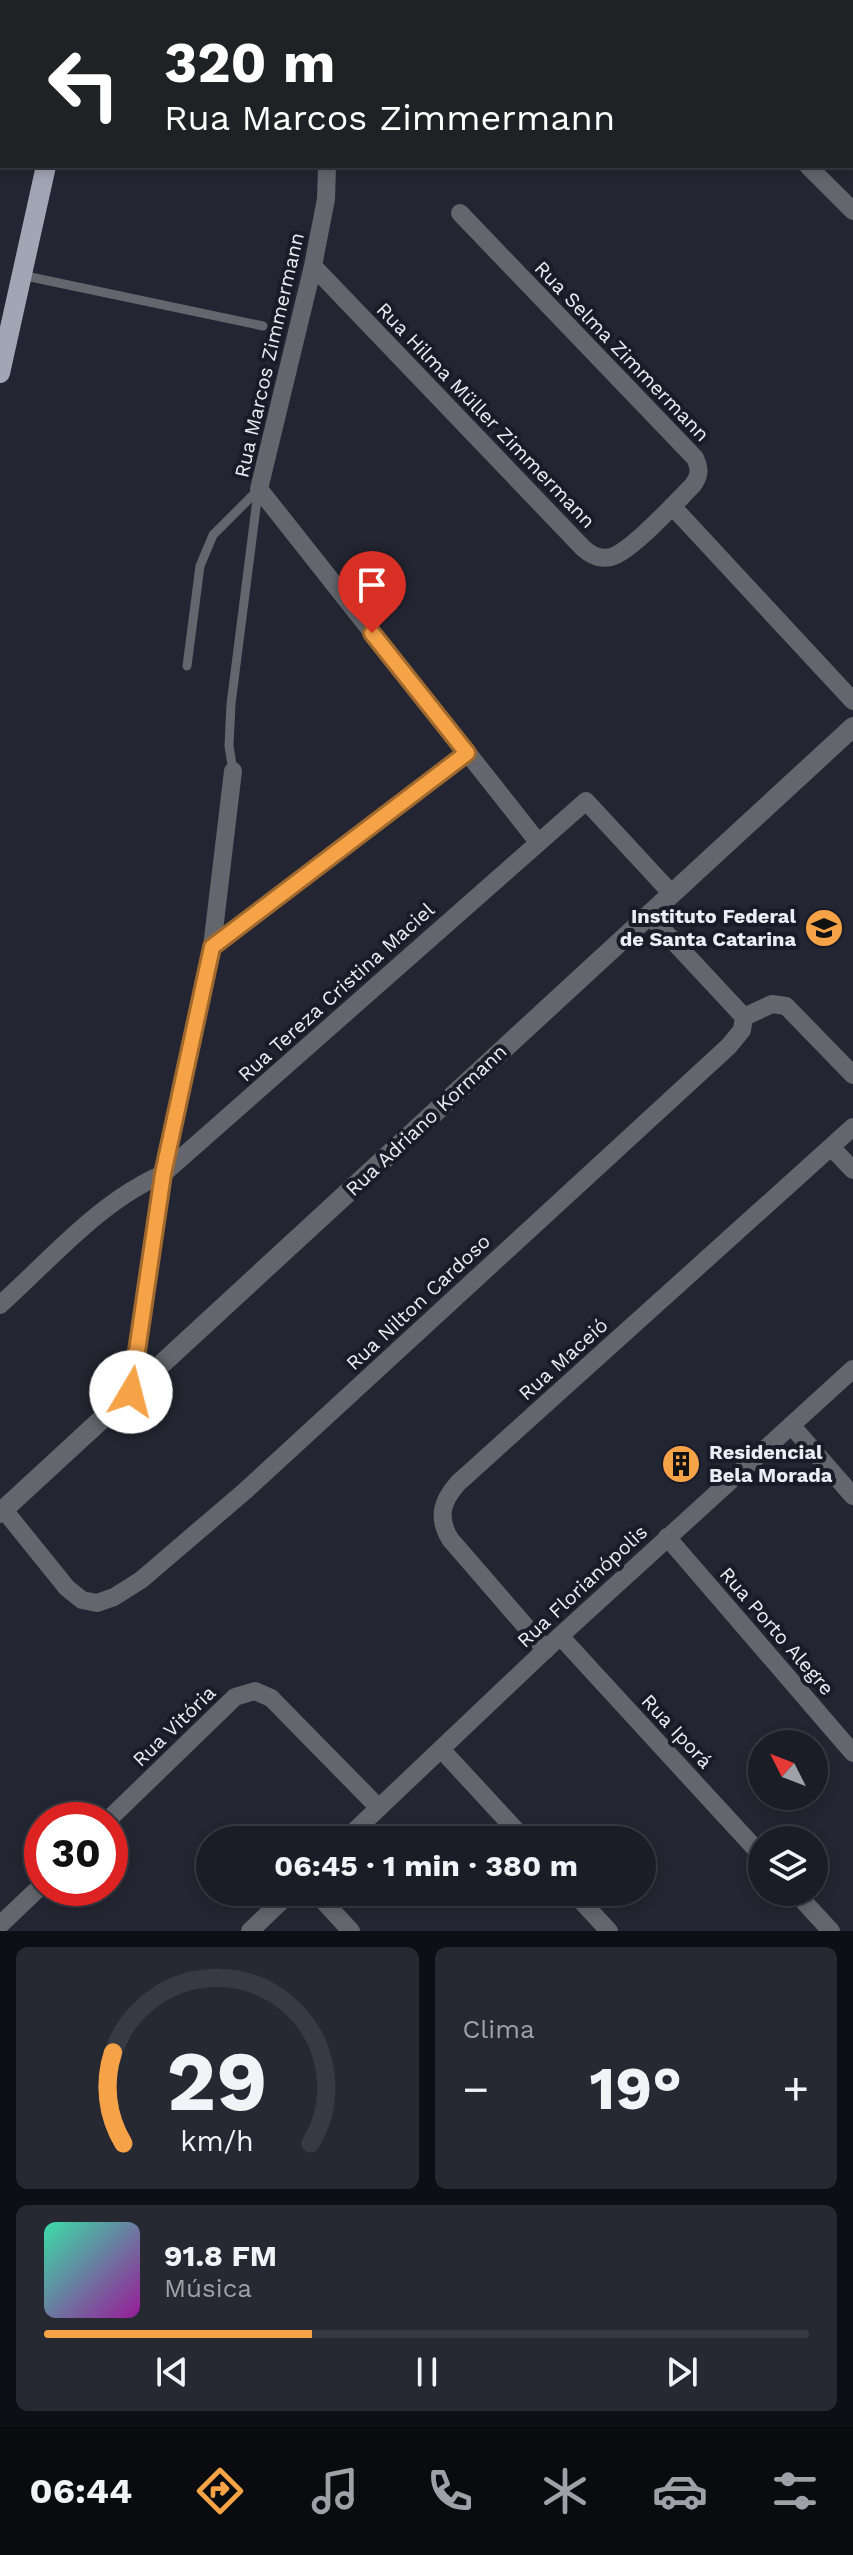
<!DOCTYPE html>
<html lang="pt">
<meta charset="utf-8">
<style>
body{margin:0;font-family:"Work Sans",sans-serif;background:#272932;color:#f1f3f6;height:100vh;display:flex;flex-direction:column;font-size:30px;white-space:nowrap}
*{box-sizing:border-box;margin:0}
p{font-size:26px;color:#9fa1a7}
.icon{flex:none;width:44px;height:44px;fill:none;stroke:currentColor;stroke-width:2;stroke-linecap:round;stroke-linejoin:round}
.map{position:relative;height:1931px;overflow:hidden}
.side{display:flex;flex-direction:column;gap:16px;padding:16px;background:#0e0f15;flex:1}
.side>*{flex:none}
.top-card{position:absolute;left:0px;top:0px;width:854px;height:168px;box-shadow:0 4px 12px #0003,0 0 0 2px #383a43;background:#202124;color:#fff;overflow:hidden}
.needle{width:52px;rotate:312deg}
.tools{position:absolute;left:748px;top:1730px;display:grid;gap:16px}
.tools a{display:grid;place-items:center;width:80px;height:80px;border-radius:50%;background:#1a1c26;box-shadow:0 4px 12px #0003,0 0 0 2px #383a43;font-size:40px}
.speed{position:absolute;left:24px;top:1802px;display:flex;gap:16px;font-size:40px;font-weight:700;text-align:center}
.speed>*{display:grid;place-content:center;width:104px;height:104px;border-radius:50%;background:#1a1c26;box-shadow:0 4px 12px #0003,0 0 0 2px #383a43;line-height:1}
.speed .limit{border:12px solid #d22;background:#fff;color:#111}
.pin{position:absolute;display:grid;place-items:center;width:68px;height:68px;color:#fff;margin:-82px -34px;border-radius:50% 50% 50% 0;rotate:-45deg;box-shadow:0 0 8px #0007}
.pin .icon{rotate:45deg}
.me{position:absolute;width:88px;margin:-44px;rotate:8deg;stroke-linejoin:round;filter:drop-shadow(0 0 6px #0008)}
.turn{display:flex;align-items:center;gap:28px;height:168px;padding:0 32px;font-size:36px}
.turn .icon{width:104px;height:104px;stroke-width:2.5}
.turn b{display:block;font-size:56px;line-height:68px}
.big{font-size:60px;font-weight:700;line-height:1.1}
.side .tile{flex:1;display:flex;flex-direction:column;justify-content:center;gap:12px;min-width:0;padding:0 28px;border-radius:12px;background:#272932}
.side .dial{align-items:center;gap:0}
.dial svg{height:208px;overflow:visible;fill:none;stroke:#383a43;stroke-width:7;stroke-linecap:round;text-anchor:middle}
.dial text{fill:#f1f3f6;stroke:none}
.song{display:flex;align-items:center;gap:24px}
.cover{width:96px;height:96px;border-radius:12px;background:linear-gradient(135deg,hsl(160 70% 55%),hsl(300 70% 35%))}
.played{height:8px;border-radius:4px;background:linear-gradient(90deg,#f6a247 35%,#383a43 35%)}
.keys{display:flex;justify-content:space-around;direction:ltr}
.heat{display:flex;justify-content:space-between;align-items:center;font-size:44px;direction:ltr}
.side .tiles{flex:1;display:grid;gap:16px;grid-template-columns:1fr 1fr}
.tile:last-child{grid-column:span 2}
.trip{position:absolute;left:196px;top:1826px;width:460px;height:80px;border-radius:40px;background:#1a1c26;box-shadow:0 4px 12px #0003,0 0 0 2px #383a43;font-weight:700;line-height:80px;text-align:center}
.menu{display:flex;height:128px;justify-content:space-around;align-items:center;background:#0a0b0f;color:#9fa1a7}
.menu .icon{width:56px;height:56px}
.menu .active{color:#f6a247}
.menu b{font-size:36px;color:#f1f3f6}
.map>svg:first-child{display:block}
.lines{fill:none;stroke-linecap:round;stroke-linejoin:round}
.service{stroke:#64666d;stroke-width:9}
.minor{stroke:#64666d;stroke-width:18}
.tertiary{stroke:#64666d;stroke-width:20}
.primary{stroke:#a2a6b4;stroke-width:20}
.route-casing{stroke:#a0692e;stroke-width:20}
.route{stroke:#f6a247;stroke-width:14}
.labels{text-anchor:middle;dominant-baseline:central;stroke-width:8;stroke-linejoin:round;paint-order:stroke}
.street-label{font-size:20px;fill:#ebedf6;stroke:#191c28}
.poi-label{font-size:20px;font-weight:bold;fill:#ebedf6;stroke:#191c28;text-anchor:end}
</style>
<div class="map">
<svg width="853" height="1931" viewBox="0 0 853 1931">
<rect width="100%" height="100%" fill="#232632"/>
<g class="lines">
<path class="service" d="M 21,275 L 263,326
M 187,666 L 200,566 L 213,535 L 259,489
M 233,771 L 229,746 L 231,704 L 258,492"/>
<path class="minor" d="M 197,0 L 198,2
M 642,0 L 644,2
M 327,166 L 326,199 L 313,266 L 259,489 L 538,842
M 808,166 L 853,211
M 313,266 L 582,547 C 590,555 599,560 611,557 C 631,552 676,502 693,485 C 700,475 700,469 695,458 L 460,213
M 672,506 L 853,701
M 649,915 L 744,1017
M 212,947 L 467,753
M 744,1017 L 772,1004 L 786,1006 L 853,1075
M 831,1147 L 853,1170
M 0,1305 C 51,1259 100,1201 163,1174 L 586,801 L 672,894
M 131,1392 L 163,1174 L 212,947 L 233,771
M 791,1425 L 853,1496
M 4,1510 L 67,1588 L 82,1600 L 97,1603 L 114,1597 L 141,1580 L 245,1491 L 729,1046 L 742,1030 L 744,1017
M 667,1537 L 853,1753
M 560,1636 L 762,1856
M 546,1650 L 450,1539 C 437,1517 442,1501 458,1483 L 853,1127
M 441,1749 L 525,1840
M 108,1820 L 235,1697 L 255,1691 L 271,1698 L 379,1808
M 345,1840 L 560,1636 L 853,1369
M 315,1892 L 351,1931
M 573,1892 L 609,1931
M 795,1892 L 831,1931
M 0,1925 L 42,1885
M 250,1931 L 291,1892"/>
<path class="tertiary" d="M 747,0 L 749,2
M 852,108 L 853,109
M 0,1513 L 853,727"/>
<path class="primary" d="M 83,2 L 83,0
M 0,373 L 46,166"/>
</g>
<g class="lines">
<defs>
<path id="route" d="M 131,1392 L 163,1174 L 212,947 L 467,753 L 372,633"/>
</defs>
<use href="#route" class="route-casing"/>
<use href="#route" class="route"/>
</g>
<defs>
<symbol id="university-disc" viewBox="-11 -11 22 22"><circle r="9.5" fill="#f6a247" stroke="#191c28"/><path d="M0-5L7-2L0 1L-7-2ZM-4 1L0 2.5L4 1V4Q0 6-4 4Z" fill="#111"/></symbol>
<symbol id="building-disc" viewBox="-11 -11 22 22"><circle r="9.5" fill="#f6a247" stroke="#191c28"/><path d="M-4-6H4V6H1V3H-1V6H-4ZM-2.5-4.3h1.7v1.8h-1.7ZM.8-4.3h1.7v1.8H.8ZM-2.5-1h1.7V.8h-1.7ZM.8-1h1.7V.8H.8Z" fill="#111"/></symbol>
</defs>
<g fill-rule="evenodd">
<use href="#university-disc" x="802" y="906" width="44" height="44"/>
<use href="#building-disc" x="659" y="1442" width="44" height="44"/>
</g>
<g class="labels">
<g class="street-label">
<text transform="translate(622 351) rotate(46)">Rua Selma Zimmermann</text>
<text transform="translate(269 355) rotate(-77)">Rua Marcos Zimmermann</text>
<text transform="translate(486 415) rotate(46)">Rua Hilma Müller Zimmermann</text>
<text transform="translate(336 992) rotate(-42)">Rua Tereza Cristina Maciel</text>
<text transform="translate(426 1120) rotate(-43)">Rua Adriano Kormann</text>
<text transform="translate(418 1302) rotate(-43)">Rua Nilton Cardoso</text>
<text transform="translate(563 1359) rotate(-42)">Rua Maceió</text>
<text transform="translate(582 1586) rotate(-43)">Rua Florianópolis</text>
<text transform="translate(777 1631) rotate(49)">Rua Porto Alegre</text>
<text transform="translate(174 1726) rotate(-44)">Rua Vitória</text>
<text transform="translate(677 1731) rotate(47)">Rua Iporá</text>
</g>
<g class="poi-label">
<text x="796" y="916">Instituto Federal<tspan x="796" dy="23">de Santa Catarina</tspan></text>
<text x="709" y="1452" text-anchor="start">Residencial<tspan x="709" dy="23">Bela Morada</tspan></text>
</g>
</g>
</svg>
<div class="tools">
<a><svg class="needle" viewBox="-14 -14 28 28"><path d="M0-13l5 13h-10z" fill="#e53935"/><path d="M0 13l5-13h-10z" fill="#9fa1a7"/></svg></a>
<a><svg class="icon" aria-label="layers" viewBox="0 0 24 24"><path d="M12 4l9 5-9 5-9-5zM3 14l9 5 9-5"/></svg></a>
</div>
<div class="speed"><div class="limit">30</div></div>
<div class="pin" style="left:372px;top:633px;background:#d93025"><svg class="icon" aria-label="arrive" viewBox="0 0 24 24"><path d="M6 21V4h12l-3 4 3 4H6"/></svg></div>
<svg class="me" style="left:131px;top:1392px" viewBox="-20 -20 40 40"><circle r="19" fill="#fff"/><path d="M0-13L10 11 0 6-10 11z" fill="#f6a247"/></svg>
<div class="trip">06:45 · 1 min · 380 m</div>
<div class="top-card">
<div class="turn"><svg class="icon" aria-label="left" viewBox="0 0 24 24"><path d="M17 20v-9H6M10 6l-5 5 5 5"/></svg><div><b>320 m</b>Rua Marcos Zimmermann</div></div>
</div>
</div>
<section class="side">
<div class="tiles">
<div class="tile dial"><svg viewBox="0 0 100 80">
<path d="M14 69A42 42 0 1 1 86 69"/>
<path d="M14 69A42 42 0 0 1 10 34" stroke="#f6a247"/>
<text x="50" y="56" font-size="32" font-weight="700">29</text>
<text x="50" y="72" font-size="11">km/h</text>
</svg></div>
<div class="tile"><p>Clima</p>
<div class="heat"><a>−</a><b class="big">19°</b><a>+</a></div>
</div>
<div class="tile">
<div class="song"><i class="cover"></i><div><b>91.8 FM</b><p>Música</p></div></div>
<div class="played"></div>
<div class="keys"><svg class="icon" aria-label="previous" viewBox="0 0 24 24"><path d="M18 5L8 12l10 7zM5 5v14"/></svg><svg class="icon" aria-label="pause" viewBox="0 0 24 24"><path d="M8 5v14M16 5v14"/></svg><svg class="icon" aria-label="next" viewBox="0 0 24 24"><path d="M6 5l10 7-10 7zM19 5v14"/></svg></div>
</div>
</div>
</section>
<nav class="menu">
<b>06:44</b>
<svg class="icon active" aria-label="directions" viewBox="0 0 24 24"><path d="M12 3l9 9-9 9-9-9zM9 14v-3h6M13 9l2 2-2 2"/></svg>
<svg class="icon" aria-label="music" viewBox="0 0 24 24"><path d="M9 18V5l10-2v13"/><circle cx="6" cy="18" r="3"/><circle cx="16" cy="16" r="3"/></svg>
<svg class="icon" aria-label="phone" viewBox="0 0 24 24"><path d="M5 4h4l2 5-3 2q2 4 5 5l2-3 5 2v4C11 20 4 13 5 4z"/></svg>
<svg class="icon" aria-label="climate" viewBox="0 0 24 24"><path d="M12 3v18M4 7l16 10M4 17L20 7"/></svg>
<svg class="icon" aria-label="car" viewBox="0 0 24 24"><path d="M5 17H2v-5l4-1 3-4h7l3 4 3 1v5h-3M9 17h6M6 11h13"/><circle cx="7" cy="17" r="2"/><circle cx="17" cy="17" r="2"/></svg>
<svg class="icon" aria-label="filters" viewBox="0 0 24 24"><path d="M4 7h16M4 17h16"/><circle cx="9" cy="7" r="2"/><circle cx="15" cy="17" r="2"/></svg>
</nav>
